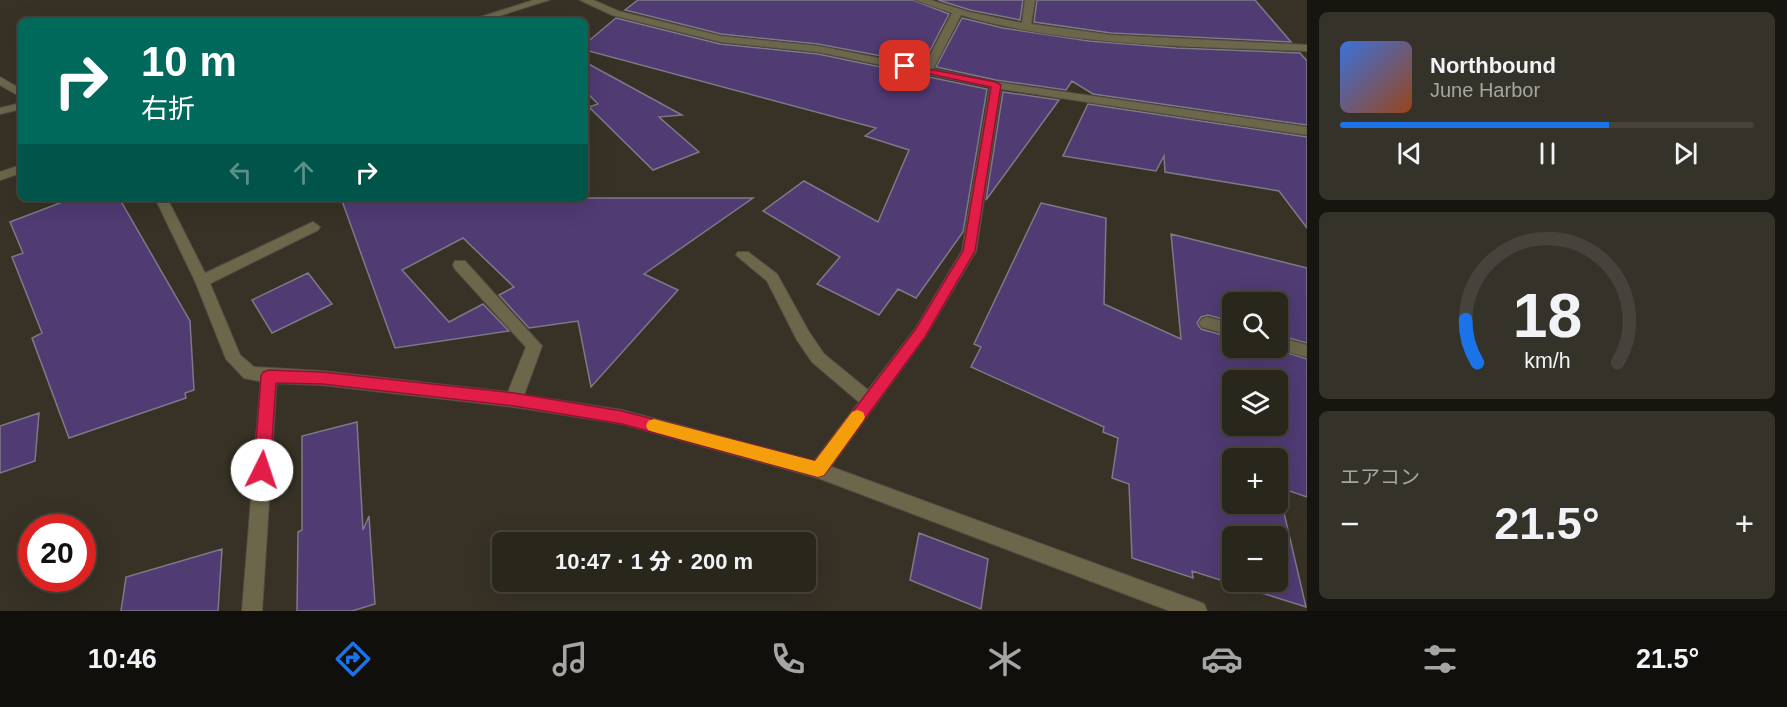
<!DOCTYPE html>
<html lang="ja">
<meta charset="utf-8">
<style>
body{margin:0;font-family:Helvetica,"Noto Sans JP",sans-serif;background:#353229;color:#f1f3f6;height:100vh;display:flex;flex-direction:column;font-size:22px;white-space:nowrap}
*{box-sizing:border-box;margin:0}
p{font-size:20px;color:#a5a5a3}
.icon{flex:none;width:33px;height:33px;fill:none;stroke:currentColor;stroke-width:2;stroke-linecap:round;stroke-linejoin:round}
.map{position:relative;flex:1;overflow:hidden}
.details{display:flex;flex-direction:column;gap:12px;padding:12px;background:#17150f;width:480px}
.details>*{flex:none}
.top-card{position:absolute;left:18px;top:18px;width:570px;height:183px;border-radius:9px;box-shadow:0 6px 24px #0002,0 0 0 2px #45433b;background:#00695c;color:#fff;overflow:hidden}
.buttons{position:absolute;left:1222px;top:292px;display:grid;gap:12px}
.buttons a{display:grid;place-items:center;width:66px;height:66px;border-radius:9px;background:#29261c;box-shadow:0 6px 24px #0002,0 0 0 2px #45433b;font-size:30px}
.speed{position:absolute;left:18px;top:514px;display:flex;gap:12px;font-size:30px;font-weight:700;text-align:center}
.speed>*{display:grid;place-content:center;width:78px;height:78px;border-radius:50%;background:#29261c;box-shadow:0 6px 24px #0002,0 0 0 2px #45433b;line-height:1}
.speed .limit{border:9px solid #d22;background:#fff;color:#111}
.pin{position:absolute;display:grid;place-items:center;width:51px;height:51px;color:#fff;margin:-26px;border-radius:12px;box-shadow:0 3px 9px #0006}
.me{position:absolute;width:66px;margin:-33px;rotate:4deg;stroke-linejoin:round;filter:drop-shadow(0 0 4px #0008)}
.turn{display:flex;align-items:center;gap:21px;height:126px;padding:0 24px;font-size:27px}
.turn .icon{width:78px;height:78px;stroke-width:2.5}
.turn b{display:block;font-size:42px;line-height:51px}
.lanes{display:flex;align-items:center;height:57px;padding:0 24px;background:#0003;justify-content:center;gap:30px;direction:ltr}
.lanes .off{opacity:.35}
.big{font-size:45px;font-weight:800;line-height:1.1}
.details .tile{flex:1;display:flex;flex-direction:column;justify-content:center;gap:9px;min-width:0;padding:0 21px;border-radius:9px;background:#353229}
.details .dial{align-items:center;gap:0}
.dial svg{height:156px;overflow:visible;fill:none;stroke:#45433b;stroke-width:7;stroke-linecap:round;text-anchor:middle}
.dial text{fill:#f1f3f6;stroke:none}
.song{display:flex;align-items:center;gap:18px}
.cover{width:72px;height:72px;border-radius:9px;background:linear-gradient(135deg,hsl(220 70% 55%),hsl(20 70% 35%))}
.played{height:6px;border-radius:3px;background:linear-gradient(90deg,#1a73e8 65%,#45433b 65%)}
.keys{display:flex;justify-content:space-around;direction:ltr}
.heat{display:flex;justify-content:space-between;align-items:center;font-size:33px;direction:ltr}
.trip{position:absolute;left:492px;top:532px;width:324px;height:60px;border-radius:9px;background:#29261c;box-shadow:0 6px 24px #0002,0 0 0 2px #45433b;font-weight:800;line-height:60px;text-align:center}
.menu{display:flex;height:96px;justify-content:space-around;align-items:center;background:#100f0b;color:#a5a5a3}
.menu .icon{width:42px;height:42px}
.menu .selected{color:#1a73e8}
.menu b{font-size:27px;color:#f1f3f6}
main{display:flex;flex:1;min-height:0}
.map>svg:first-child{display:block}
.building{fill:#503b73;stroke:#7e7988;stroke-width:1.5;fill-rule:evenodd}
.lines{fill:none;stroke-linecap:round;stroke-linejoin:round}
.service-casing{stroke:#544f43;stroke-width:2}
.minor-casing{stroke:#544f43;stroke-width:2}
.service{fill:#6c674b;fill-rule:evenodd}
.minor{fill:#6c674b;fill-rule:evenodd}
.route{fill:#e11d48;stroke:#92132f;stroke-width:1.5}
.slow{fill:#f59e0b}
</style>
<main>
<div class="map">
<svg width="1307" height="611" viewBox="0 0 1307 611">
<rect width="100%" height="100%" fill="#373225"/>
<path class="building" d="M 638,0 L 913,0 L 949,14 L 923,64 L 818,44 L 721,34 L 625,10 Z
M 938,0 L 1023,0 L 1020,20 L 970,10 Z
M 1037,0 L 1255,0 L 1291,42 L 1111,33 L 1034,22 Z
M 616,18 L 720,44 L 818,54 L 987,89 L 963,232 L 916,298 L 898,289 L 879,315 L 817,284 L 840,257 L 763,211 L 804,181 L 878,222 L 909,150 L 865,136 L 876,128 L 585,50 L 585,44 Z
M 962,18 L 1003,28 L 1089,41 L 1176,48 L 1300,53 L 1307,61 L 1307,125 L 1093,94 L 1072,81 L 1066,90 L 996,80 L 936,67 Z
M 585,62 L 682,115 L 659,117 L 699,152 L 653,170 L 589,107 L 598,104 L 585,91 Z
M 1003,92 L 1059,100 L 986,200 Z
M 1088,104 L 1307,137 L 1307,228 L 1279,191 L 1165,172 L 1164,156 L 1156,171 L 1063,156 Z
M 73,198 L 119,198 L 190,321 L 194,390 L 185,393 L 186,398 L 69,438 L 32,338 L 42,333 L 12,257 L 23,253 L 10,222 Z
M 341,198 L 753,198 L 644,274 L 678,290 L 591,387 L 578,321 L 529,328 L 499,295 L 514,287 L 463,238 L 402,270 L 449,322 L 483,304 L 509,331 L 395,348 Z
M 1041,203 L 1106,218 L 1104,304 L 1181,339 L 1171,234 L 1307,268 L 1307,343 L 1278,335 L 1278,303 L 1233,303 L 1233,322 L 1208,315 L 1201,317 L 1197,323 L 1201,329 L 1233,338 L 1233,348 L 1273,348 L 1307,359 L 1307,497 L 1278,487 L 1306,607 L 1192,571 L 1193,578 L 1132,558 L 1129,484 L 1112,478 L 1118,438 L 1103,432 L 1104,427 L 971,367 L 981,347 L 974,344 ZM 1233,381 L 1278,381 L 1278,426 L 1233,426 ZM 1233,459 L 1278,459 L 1278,504 L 1233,504 ZM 1233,537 L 1278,537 L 1278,582 L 1233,582 Z
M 308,273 L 332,304 L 272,333 L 252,300 Z
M 39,413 L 35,461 L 0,473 L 0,426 Z
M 357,422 L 363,530 L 369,516 L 375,604 L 352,611 L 297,611 L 298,532 L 302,530 L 302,436 Z
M 919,533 L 988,559 L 981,609 L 910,580 Z
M 222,549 L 218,611 L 121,611 L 126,577 Z"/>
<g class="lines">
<defs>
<path id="service" d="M 534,0 L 549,0 L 483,21 L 468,21 Z
M 580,0 L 593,0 L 618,11 L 721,36 L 818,46 L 924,67 L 952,13 L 915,0 L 930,0 L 969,12 L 1022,23 L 1025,0 L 1035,0 L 1031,24 L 1111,35 L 1307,45 L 1307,51 C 1192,46 1072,47 961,15 L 933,69 L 996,82 L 1307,127 L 1307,135 L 1001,89 L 976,251 L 925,337 L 824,476 L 818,478 L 812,476 L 809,470 L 812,464 L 859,402 L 812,362 L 797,340 L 767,281 L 736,255 L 738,252 L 748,252 L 777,274 L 809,332 L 824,354 L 868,390 L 915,329 L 962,251 L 990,87 L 818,52 L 721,42 L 612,15 Z
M 21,103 L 21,109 L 0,114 L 0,108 Z
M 21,165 L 21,173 L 0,180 L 0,172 Z
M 313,222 L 320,227 L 318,230 L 207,285 L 197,285 L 195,281 L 197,277 Z
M 1207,317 L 1233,324 L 1233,336 L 1202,327 L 1199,323 L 1202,319 Z
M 1278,337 L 1307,345 L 1307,357 L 1275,348 L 1278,348 Z
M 269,369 L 275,371 L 277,376 L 262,611 L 242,611 L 261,376 L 263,371 Z"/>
<path id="minor" d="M 0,77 L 21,89 L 21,97 L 0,85 Z
M 155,198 L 167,198 L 209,281 L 240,355 L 254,367 L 322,371 L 508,392 L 526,347 L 455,269 L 453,265 L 455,261 L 465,261 L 542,346 L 524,395 L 622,410 L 818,462 L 1197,601 L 1204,604 L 1207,611 L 1170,611 L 818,478 L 622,424 L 514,407 L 322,385 L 269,383 L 244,378 L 226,359 L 195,281 Z"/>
</defs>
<use href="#service" class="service-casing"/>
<use href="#minor" class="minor-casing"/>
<use href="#service" class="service"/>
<use href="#minor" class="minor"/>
</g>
<path class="route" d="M 902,64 L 996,82 L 1001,85 L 975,251 L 925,337 L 824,475 L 818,477 L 622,424 L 514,406 L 322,384 L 276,383 L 270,470 L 268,475 L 262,478 L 256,475 L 254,470 L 261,376 L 263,372 L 269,370 L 322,372 L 514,393 L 622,411 L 815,461 L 915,330 L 963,251 L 991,87 L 902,68 Z"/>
<path class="slow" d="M 857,410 L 863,412 L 865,417 L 863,421 L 824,475 L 818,477 L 654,432 L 648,430 L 646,426 L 648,421 L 654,419 L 815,461 L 852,412 Z"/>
</svg>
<div class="buttons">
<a><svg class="icon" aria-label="search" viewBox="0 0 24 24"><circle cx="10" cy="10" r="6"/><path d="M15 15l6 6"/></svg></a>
<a><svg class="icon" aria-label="layers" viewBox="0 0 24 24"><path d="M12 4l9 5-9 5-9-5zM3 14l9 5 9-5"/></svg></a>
<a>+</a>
<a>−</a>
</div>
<div class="speed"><div class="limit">20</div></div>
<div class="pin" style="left:905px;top:66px;background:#d93025"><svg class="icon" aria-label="arrive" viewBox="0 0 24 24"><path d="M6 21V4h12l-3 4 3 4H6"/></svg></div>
<svg class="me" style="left:262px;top:470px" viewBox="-20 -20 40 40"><circle r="19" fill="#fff"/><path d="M0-13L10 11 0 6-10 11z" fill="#e11d48"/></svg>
<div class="trip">10:47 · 1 分 · 200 m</div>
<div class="top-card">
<div class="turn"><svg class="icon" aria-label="right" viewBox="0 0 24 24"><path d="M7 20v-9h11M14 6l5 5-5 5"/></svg><div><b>10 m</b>右折</div></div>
<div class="lanes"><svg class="icon off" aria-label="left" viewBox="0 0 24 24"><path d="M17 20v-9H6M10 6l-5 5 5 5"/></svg><svg class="icon off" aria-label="ahead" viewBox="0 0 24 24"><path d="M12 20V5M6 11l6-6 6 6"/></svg><svg class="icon" aria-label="right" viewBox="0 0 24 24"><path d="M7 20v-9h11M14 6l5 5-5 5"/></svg></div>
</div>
</div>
<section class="details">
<div class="tile">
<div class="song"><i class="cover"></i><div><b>Northbound</b><p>June Harbor</p></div></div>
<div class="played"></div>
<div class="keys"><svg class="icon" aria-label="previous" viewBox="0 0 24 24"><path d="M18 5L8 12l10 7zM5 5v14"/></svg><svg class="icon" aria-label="pause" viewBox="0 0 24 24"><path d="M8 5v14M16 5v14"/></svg><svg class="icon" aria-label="next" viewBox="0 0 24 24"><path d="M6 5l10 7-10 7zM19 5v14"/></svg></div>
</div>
<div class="tile dial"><svg viewBox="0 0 100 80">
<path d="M14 69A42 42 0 1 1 86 69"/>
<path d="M14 69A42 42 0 0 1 8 47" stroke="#1a73e8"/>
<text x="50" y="56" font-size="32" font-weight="700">18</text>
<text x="50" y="72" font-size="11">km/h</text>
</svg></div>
<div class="tile"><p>エアコン</p>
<div class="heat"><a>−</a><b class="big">21.5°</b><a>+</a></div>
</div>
</section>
</main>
<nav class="menu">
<b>10:46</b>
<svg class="icon selected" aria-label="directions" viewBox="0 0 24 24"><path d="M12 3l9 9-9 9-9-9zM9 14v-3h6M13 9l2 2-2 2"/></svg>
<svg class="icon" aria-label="music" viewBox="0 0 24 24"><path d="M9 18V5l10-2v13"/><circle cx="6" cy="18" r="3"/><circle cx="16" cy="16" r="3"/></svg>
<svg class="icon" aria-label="phone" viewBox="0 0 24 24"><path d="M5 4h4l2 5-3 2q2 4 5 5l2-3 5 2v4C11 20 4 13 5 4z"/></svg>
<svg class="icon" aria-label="climate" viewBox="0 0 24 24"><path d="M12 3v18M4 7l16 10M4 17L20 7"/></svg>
<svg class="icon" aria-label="car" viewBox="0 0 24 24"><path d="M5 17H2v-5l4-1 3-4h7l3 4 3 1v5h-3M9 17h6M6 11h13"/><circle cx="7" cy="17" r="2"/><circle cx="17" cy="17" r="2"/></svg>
<svg class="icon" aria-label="filters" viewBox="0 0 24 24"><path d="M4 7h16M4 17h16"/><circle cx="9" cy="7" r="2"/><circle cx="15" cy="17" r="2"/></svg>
<b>21.5°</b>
</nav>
